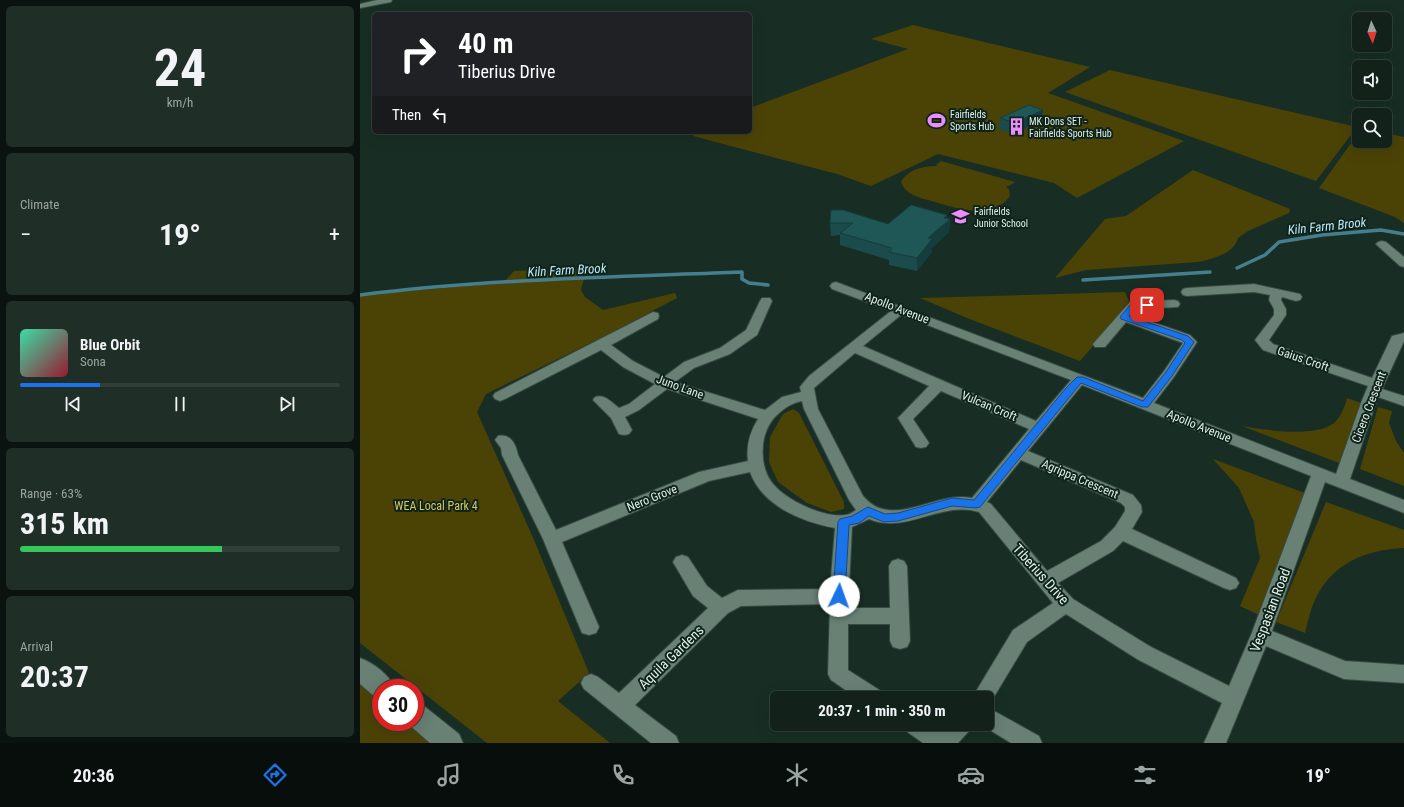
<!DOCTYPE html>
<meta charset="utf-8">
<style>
body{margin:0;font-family:"Roboto Condensed",sans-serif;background:#1f2f28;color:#f1f3f6;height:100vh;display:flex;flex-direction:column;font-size:15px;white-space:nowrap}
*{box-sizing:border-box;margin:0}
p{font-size:13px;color:#9ca4a3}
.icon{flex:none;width:22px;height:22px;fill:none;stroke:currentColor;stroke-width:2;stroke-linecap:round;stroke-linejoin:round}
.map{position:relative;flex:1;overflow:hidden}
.drawer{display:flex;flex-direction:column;gap:6px;padding:6px;background:#0a130f;width:360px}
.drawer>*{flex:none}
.guide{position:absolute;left:12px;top:12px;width:380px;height:122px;border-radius:6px;box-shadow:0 4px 16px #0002,0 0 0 1px #313f3a;background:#202124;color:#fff;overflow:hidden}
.needle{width:26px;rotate:176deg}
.controls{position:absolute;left:992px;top:12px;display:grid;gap:8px}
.controls a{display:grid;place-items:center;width:40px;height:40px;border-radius:6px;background:#12221b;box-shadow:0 4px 16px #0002,0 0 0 1px #313f3a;font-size:20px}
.speed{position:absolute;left:12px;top:679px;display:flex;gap:8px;font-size:20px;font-weight:700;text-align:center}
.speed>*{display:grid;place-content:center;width:52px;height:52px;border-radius:50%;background:#12221b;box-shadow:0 4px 16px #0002,0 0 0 1px #313f3a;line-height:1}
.speed .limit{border:6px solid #d22;background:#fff;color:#111}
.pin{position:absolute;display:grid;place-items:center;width:34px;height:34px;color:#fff;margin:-17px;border-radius:8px;box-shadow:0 2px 6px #0006}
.me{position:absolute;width:44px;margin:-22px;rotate:3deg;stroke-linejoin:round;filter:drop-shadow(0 0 3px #0008)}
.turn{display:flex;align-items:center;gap:14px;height:84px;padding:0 20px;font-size:18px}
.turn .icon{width:52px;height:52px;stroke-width:2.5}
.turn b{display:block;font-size:28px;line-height:34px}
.then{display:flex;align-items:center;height:38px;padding:0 20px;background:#0003;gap:8px;font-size:15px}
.big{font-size:30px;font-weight:700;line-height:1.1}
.drawer .widget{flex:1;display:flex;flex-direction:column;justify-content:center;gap:6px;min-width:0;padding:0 14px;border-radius:6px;background:#1f2f28}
.drawer .dial{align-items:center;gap:0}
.dial b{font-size:52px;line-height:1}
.song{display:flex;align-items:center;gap:12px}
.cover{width:48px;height:48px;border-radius:6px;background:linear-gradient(135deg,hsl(160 70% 55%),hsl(350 70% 35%))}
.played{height:4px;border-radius:2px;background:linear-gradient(90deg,#1a73e8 25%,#313f3a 25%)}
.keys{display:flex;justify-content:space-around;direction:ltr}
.heat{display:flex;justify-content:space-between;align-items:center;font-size:22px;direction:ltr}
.charge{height:6px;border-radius:3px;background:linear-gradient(90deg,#34c759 63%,#313f3a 0)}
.trip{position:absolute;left:410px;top:691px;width:224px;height:40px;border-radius:6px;background:#12221b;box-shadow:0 4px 16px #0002,0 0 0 1px #313f3a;font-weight:700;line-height:40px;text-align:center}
.dock{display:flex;height:64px;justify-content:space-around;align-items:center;background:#070e0b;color:#9ca4a3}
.dock .icon{width:28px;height:28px}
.dock .current{color:#1a73e8}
.dock b{font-size:18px;color:#f1f3f6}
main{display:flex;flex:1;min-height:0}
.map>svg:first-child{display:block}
.green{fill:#4b4306}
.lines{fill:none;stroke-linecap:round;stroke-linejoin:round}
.stream{stroke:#457f8f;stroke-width:3.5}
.minor-casing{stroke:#374a41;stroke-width:2}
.tertiary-casing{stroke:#374a41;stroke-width:2}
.minor{fill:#688174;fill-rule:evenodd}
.tertiary{fill:#688174;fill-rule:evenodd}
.wall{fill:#1b4b4b}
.shaded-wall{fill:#163d3d}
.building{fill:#1f5757;stroke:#163d3d}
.route{fill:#1a73e8;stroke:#114b97}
.labels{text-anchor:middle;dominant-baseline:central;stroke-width:4;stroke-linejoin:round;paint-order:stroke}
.far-poi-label{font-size:10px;fill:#e0eee7;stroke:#0e241b;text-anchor:start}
.street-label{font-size:12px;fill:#e0eee7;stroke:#0e241b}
.park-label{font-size:12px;fill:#d6c65e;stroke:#0e241b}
.water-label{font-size:13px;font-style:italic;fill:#bee8fa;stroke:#0e241b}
.near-street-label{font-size:14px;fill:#e0eee7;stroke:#0e241b}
</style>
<main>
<section class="drawer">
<div class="widget dial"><b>24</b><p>km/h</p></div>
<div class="widget"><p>Climate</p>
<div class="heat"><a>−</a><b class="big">19°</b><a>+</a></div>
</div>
<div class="widget">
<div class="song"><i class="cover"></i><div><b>Blue Orbit</b><p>Sona</p></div></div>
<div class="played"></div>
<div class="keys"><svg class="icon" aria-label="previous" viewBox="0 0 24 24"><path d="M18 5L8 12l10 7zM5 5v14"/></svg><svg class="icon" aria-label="pause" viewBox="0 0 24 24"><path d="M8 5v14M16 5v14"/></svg><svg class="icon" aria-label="next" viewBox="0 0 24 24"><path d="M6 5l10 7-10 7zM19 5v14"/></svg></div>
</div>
<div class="widget"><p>Range · 63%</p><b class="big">315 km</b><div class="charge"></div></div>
<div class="widget"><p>Arrival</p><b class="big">20:37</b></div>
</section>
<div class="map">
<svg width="1044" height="743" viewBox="0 0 1044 743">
<rect width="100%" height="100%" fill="#182e24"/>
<path class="green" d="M 553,25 L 730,67 L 688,93 L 824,141 L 717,198 L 694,183 L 578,154 L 511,186 L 477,174 L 333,136 L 336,132 L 390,132 L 390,108 L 548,49 L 511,39 Z
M 750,70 L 997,127 L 956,181 L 705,92 Z
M 999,132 L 999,141 L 1025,141 L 1025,133 L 1044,137 L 1044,223 L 1035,217 L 959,188 Z
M 581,161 L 655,182 L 649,186 L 646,186 L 649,190 L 650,196 C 633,220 598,209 575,202 C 562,198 546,196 541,182 C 548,169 564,166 578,166 L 576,165 Z
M 833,170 L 930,209 L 929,213 L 888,231 L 878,238 C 874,254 852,259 838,262 L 726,270 L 695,278 L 745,219 L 766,216 Z
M 224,269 L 220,279 L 224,279 L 221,290 L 225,297 L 243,310 L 315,293 L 317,298 L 241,338 L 126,394 L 117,412 L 174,540 L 229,673 L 198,701 L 250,743 L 127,743 L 0,643 L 0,295 L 143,283 L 154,271 Z
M 765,292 L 770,303 L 720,361 L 607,318 L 560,298 Z
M 987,398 L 1004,404 L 982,464 L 882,426 C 905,430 955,438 974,423 C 981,417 985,406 987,398 Z
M 1018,407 L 1032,411 L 1029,423 L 1036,441 L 1044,453 L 1044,486 L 1000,469 Z
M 433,409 L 439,413 L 484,502 L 484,509 L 471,512 L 447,503 L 418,482 L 409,462 L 410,437 L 423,414 Z
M 853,459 L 950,495 L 899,615 L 880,606 L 900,558 L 896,539 L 894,522 L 879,488 Z
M 966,502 L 1044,530 L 1044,548 C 1005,550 972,563 955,600 C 950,610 948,622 945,633 L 916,622 Z
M 0,669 L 21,688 L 21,722 L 55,722 L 90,743 L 0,743 Z"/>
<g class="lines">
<path class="stream" d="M 877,268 L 905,255 L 919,242 L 962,235 L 1021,230 L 1044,234
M 723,280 L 850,272
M 0,295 C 126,279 255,277 382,272 L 382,279 L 389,283 L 408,285"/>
<defs>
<path id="minor" d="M 1022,241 L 1026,242 L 1044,257 L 1044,267 L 1040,266 L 1018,246 L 1016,244 L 1018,242 Z
M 476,282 L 783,398 L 804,371 L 823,343 L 766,322 L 745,347 L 735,347 L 733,344 L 770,302 L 814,300 L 818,301 L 820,304 L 818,307 L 778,309 L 772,315 L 830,335 L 837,342 L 814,377 L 794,403 L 976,474 L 1001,403 L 1008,386 L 903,350 L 895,340 L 914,315 L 914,309 L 909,300 L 910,295 L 894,292 L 827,296 L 823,295 L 821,292 L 823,289 L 827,288 L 894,284 L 940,294 L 942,297 L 940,300 L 936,301 L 922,297 L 921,300 L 926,309 L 926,315 L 909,340 L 913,344 L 1012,378 L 1032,336 L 1044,333 L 1044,341 L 1022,389 L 1044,396 L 1044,406 L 1018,397 L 990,479 L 1044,500 L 1044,513 L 965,482 L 912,631 L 985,661 L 1044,665 L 1044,683 L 984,679 L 906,646 L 866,743 L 844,743 L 862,703 L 777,659 L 706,614 L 667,642 L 629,705 L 627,705 L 627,698 L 612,698 L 653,630 L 693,603 L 619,512 C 581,500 546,535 509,519 L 492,527 L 488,608 L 530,608 L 529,566 L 532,561 L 538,559 L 544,561 L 547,566 L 550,641 L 547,647 L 540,649 L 533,647 L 530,641 L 530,624 L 488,624 L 488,670 L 521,691 L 524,698 L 497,698 L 471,680 L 468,674 L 470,604 L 381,606 L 368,613 L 275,705 L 316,736 L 319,743 L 291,743 L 224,689 L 221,683 L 224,677 L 231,674 L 238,677 L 259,693 L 348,608 L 333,596 L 313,562 L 316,557 L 322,555 L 328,557 L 347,586 L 362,598 L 378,590 L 470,589 L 475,528 C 442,522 402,506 390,472 L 349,481 L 202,542 L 239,627 L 236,633 L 229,635 L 222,633 L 183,539 L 142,455 L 141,448 L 135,440 L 138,436 C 150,433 156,444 158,455 L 196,530 L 339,472 L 388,461 C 386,445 390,432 398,419 L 307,389 L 279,410 L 265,417 L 272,430 L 269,434 L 264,435 L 259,434 L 251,418 L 233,400 L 235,397 C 245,394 251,402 259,408 L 269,404 L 295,384 L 263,367 L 241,350 L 145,399 L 140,401 L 135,399 L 133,396 L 135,393 L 293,312 L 298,313 L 299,316 L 298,319 L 251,345 L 273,361 L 304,377 L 324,362 L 360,348 L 386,330 L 400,301 L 402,298 L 410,298 L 412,301 L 397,335 L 370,354 L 334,368 L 315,382 L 405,410 L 422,397 L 441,392 L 440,387 L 449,376 L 531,311 L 472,289 L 470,286 L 472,283 ZM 541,315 L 711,380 L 676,421 L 503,346 ZM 495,353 L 569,386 L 538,418 L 556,447 L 561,448 L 566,447 L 569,443 L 553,419 L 581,391 L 669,429 L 612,498 C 576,490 532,531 503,496 L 458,409 L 454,388 ZM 722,385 L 951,476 L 891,635 L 869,686 L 791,647 L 713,599 L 698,583 L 753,551 L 763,541 L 864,588 L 870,590 L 876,588 L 879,583 L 876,578 L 772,529 L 782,512 L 781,505 L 773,495 L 668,451 ZM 442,401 L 444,409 L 489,500 L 496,510 C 493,512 489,515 485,515 C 464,518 427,501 413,484 C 399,467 399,435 414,418 C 422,410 430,403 442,401 ZM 661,460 L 761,503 L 765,507 L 765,511 L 755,527 L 741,541 L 687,571 L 631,504 L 627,502 Z
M 627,707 L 679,736 L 682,743 L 651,743 L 620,724 L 627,724 Z
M 542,724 L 571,724 L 581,731 L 588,724 L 613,724 L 609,731 L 598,743 L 563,743 L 546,731 Z"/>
<path id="tertiary" d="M 17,0 L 32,0 L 31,2 L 0,8 L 0,4 Z
M 0,658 C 14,663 29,675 35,688 L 21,688 L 21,698 L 14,696 L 0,684 Z
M 55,702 L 64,706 L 99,734 L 103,743 L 70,743 L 46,722 L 55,722 Z"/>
</defs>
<use href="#minor" class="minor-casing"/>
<use href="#tertiary" class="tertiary-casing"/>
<use href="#minor" class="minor"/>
<use href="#tertiary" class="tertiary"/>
</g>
<path class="wall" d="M 683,110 L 682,121 L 654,134 L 639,129 L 640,118 Z
M 471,210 L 528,224 L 587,215 L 587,219 L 590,219 L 589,232 L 572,248 L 572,252 L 557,271 L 529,265 L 529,260 L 480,245 L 480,235 L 471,236 L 470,223 Z"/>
<path class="shaded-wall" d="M 683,110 L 682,121 L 654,134 L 655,123 Z
M 587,215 L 587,222 L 590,219 L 589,232 L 572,248 L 572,252 L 557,271 L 557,258 L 568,238 L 584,218 Z"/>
<path class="building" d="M 669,105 L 683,110 L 655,123 L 640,118 Z
M 551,205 L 587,215 L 584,218 L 590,219 L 568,238 L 572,239 L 557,258 L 529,252 L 532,248 L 480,233 L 493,223 L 470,223 L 471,210 L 483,210 L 528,224 Z"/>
<path class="route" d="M 787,303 L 791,305 L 790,307 L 776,308 L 769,316 L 828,336 L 834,342 L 812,376 L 788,407 L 782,407 L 721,383 L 620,507 L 616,508 L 592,506 L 538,521 L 524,522 L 509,516 L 499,523 L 489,525 L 485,596 L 484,599 L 479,601 L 475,599 L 473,596 L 478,522 L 480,519 L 492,516 L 508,507 L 525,514 L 538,513 L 592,498 L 614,500 L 706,388 L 717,377 L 723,377 L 783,401 L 806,372 L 825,343 L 822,340 L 761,319 L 760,317 L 771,304 Z"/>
<defs>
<symbol id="stadium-bare" viewBox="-9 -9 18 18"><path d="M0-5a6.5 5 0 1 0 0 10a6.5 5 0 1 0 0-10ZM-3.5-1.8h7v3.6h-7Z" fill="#eb8dfb" stroke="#0e241b" stroke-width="2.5" paint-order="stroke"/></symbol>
<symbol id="building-bare" viewBox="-9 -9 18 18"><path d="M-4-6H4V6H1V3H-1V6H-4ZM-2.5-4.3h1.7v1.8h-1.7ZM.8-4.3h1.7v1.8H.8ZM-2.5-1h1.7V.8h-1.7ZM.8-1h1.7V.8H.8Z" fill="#eb8dfb" stroke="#0e241b" stroke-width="2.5" paint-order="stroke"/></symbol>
<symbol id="school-bare" viewBox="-9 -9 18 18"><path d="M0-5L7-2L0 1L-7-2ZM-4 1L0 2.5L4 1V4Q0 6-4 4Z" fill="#eb8dfb" stroke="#0e241b" stroke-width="2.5" paint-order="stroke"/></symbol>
</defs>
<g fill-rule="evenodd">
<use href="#stadium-bare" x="564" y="108" width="25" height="25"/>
<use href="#building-bare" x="644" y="114" width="25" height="25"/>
<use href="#school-bare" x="588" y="204" width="25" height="25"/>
</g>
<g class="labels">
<g class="far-poi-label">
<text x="590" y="114">Fairfields<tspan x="590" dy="12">Sports Hub</tspan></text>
<text x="669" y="121">MK Dons SET -<tspan x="669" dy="12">Fairfields Sports Hub</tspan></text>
<text x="614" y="211">Fairfields<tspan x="614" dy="12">Junior School</tspan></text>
</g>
<g class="street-label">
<text transform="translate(537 308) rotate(21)">Apollo Avenue</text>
<text transform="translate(943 359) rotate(19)">Gaius Croft</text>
<text transform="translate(320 387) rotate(20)">Juno Lane</text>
<text transform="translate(629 406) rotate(23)">Vulcan Croft</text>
<text transform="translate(1009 407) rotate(-69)">Cicero Crescent</text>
<text transform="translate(839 426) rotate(22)">Apollo Avenue</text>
<text transform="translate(720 479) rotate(23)">Agrippa Crescent</text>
<text transform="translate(292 498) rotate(-22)">Nero Grove</text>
</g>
<g class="park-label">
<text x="76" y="506">WEA Local Park 4</text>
</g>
<g class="water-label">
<text transform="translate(967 226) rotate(-6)">Kiln Farm Brook</text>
<text transform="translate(207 270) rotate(-3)">Kiln Farm Brook</text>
</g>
<g class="near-street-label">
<text transform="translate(681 574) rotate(48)">Tiberius Drive</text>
<text transform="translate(910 610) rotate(-69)">Vespasian Road</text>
<text transform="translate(311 657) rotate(-44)">Aquila Gardens</text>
</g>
</g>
</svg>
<div class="controls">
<a><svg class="needle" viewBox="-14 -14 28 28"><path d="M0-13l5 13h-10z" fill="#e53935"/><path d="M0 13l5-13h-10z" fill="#9ca4a3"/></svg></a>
<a><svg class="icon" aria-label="sound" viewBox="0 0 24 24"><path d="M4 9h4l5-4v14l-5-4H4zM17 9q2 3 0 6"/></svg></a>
<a><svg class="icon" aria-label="search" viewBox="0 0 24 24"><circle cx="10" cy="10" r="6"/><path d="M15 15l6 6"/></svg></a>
</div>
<div class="speed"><div class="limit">30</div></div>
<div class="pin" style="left:787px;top:305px;background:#d93025"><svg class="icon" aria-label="arrive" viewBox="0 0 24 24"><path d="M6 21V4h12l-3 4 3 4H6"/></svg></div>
<svg class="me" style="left:479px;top:596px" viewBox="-20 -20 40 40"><circle r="19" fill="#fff"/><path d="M0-13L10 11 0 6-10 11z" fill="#1a73e8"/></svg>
<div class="trip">20:37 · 1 min · 350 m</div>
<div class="guide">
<div class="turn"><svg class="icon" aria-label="right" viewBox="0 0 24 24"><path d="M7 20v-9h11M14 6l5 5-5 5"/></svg><div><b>40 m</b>Tiberius Drive</div></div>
<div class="then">Then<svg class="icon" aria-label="left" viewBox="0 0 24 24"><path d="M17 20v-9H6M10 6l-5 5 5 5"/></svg></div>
</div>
</div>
</main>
<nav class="dock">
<b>20:36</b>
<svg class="icon current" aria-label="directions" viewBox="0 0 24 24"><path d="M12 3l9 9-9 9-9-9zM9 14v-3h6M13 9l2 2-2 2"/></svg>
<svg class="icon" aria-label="music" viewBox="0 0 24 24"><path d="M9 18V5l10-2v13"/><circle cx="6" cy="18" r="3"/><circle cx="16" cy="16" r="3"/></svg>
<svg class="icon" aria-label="phone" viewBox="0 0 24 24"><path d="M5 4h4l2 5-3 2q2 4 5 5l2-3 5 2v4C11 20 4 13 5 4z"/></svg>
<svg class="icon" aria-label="climate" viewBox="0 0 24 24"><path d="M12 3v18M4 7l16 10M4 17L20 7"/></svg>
<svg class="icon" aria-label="car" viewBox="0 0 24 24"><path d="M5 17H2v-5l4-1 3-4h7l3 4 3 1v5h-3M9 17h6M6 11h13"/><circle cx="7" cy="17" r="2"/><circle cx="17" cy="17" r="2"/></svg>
<svg class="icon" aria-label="filters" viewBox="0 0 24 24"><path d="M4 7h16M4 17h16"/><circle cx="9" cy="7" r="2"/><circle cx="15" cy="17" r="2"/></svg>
<b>19°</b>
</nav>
